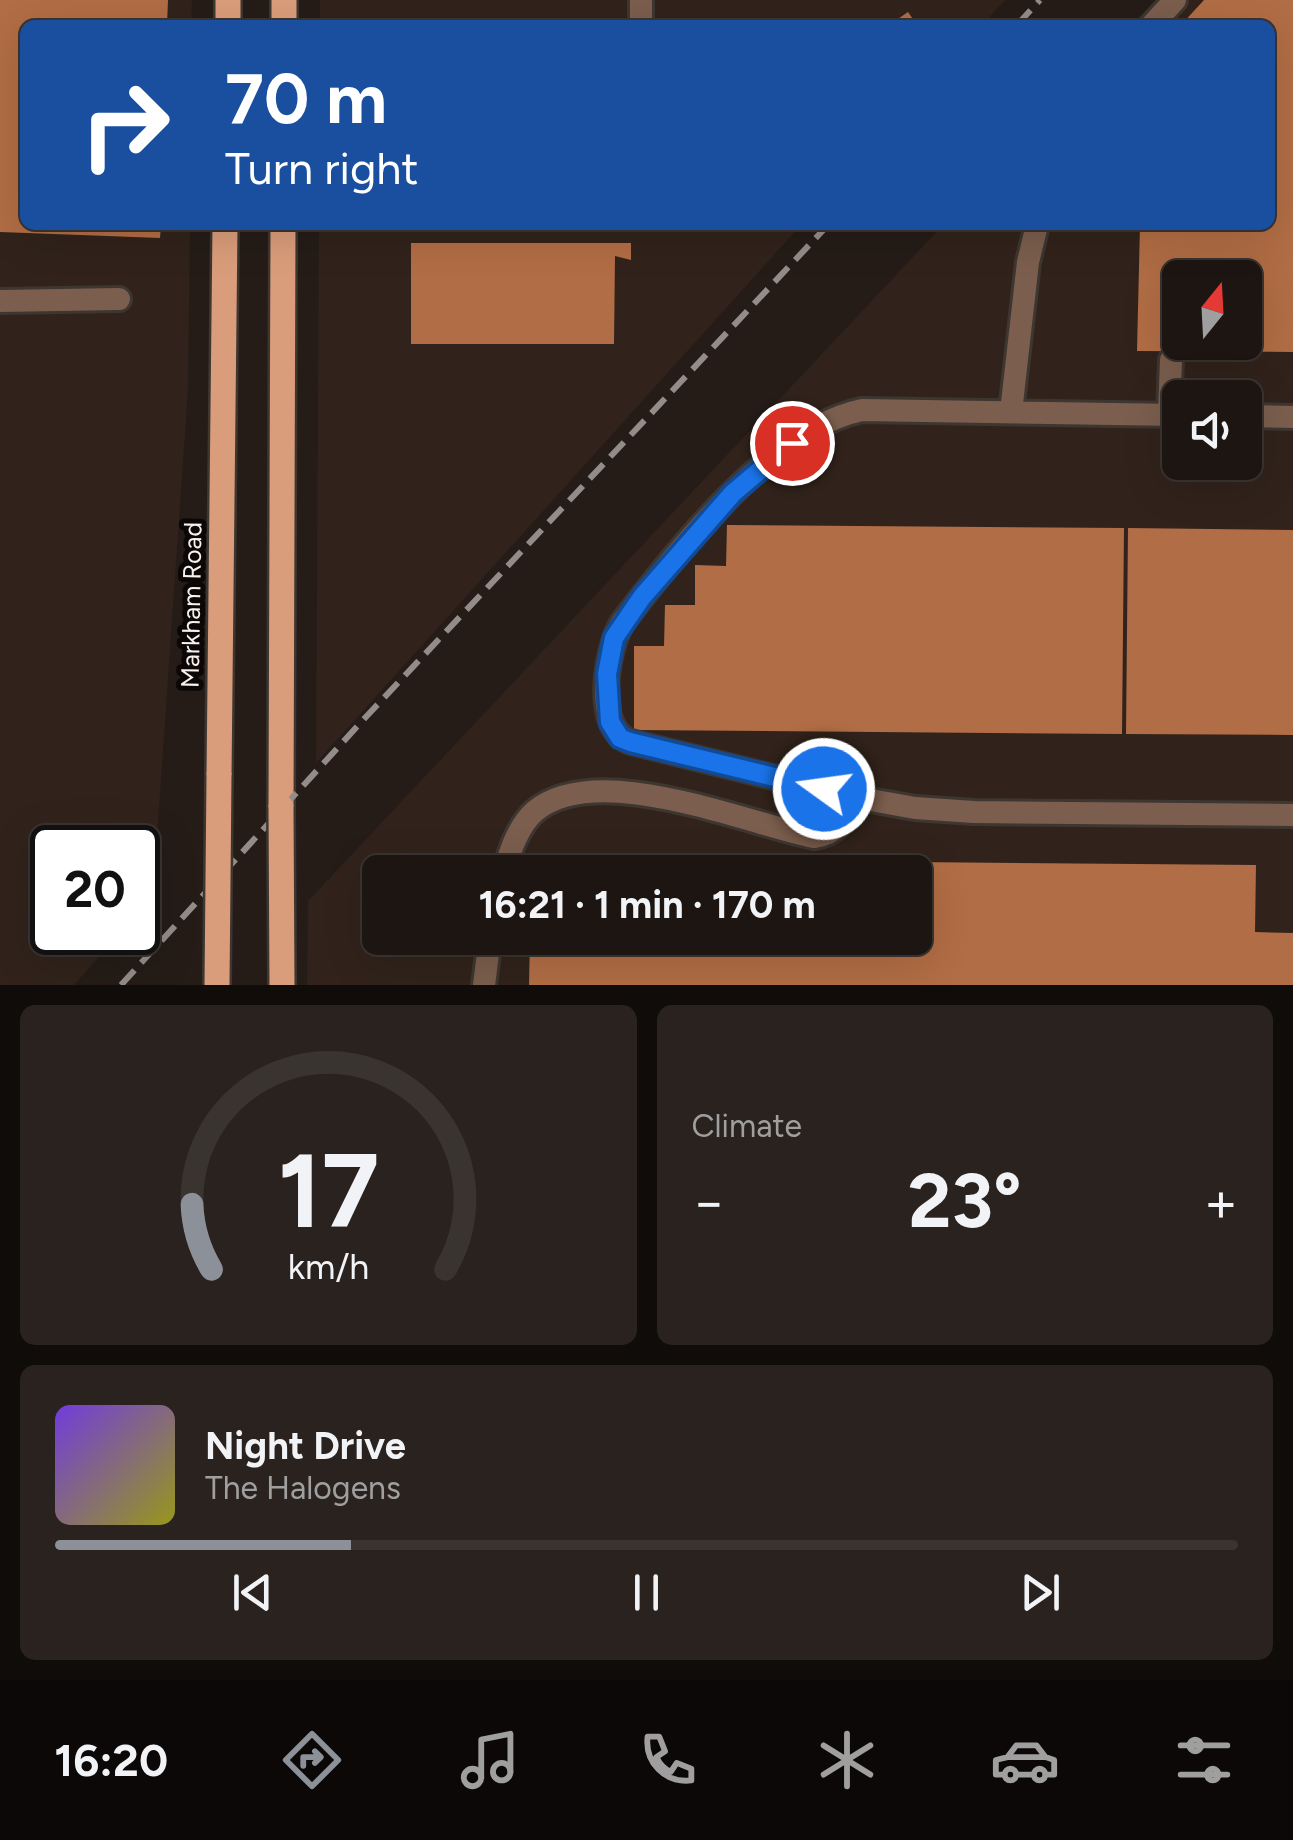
<!DOCTYPE html>
<meta charset="utf-8">
<style>
body{margin:0;font-family:Figtree,sans-serif;background:#29221f;color:#f1f3f6;height:100vh;display:flex;flex-direction:column;font-size:38px;white-space:nowrap}
*{box-sizing:border-box;margin:0}
p{font-size:32px;color:#a09f9f}
.icon{flex:none;width:55px;height:55px;fill:none;stroke:currentColor;stroke-width:2;stroke-linecap:round;stroke-linejoin:round}
.map{position:relative;height:985px;overflow:hidden}
.drawer{display:flex;flex-direction:column;gap:20px;padding:20px;background:#0f0c09;flex:1}
.drawer>*{flex:none}
.guide{position:absolute;left:20px;top:20px;width:1255px;height:210px;border-radius:15px;box-shadow:0 10px 40px #0002,0 0 0 2px #3a3431;background:#1a4fa0;color:#fff;overflow:hidden}
.needle{width:65px;rotate:18deg}
.fabs{position:absolute;left:1162px;top:260px;display:grid;gap:20px}
.fabs a{display:grid;place-items:center;width:100px;height:100px;border-radius:15px;background:#1c1511;box-shadow:0 10px 40px #0002,0 0 0 2px #3a3431;font-size:50px}
.speed{position:absolute;left:30px;top:825px;display:flex;gap:20px;font-size:50px;font-weight:700;text-align:center}
.speed>*{display:grid;place-content:center;width:130px;height:130px;border-radius:50%;background:#1c1511;box-shadow:0 10px 40px #0002,0 0 0 2px #3a3431;line-height:1}
.speed .limit{border:5px solid #111;border-radius:15px;background:#fff;color:#111}
.pin{position:absolute;display:grid;place-items:center;width:85px;height:85px;color:#fff;margin:-42px;border:5px solid #fff;border-radius:50%;box-shadow:0 2px 10px #0007}
.me{position:absolute;width:110px;margin:-55px;rotate:284deg;stroke-linejoin:round;filter:drop-shadow(0 0 8px #0008)}
.turn{display:flex;align-items:center;gap:35px;height:210px;padding:0 40px;font-size:45px}
.turn .icon{width:130px;height:130px;stroke-width:2.5}
.turn b{display:block;font-size:70px;line-height:85px}
.big{font-size:75px;font-weight:700;line-height:1.1}
.drawer .card{flex:1;display:flex;flex-direction:column;justify-content:center;gap:15px;min-width:0;padding:0 35px;border-radius:15px;background:#29221f}
.drawer .dial{align-items:center;gap:0}
.dial svg{height:260px;overflow:visible;fill:none;stroke:#3a3431;stroke-width:7;stroke-linecap:round;text-anchor:middle}
.dial text{fill:#f1f3f6;stroke:none}
.song{display:flex;align-items:center;gap:30px}
.cover{width:120px;height:120px;border-radius:15px;background:linear-gradient(135deg,hsl(260 70% 55%),hsl(60 70% 35%))}
.played{height:10px;border-radius:5px;background:linear-gradient(90deg,#8c9099 25%,#3a3431 25%)}
.keys{display:flex;justify-content:space-around;direction:ltr}
.heat{display:flex;justify-content:space-between;align-items:center;font-size:55px;direction:ltr}
.drawer .tiles{flex:1;display:grid;gap:20px;grid-template-columns:1fr 1fr}
.card:last-child{grid-column:span 2}
.trip{position:absolute;left:362px;top:855px;width:570px;height:100px;border-radius:15px;background:#1c1511;box-shadow:0 10px 40px #0002,0 0 0 2px #3a3431;font-weight:700;line-height:100px;text-align:center}
.tab-bar{display:flex;height:160px;justify-content:space-around;align-items:center;background:#0b0807;color:#a09f9f}
.tab-bar .icon{width:70px;height:70px}
.tab-bar .active{color:#8c9099}
.tab-bar b{font-size:45px;color:#f1f3f6}
.map>svg:first-child{display:block}
.built{fill:#31231b;fill-rule:evenodd}
.building{fill:#b16d45;fill-rule:evenodd}
.lines{fill:none;stroke-linecap:round;stroke-linejoin:round}
.minor-casing{stroke:#3e3631;stroke-width:28}
.major-casing{stroke:#3e3631;stroke-width:30}
.minor{stroke:#7b5e4d;stroke-width:22}
.major{stroke:#da9d7b;stroke-width:25}
.rail{stroke:#948c89;stroke-width:6;stroke-dasharray:20 10;stroke-linecap:butt}
.major-bridge-casing{stroke:#3e3631;stroke-width:30;stroke-linecap:butt}
.major-bridge{stroke:#da9d7b;stroke-width:25}
.route-casing{stroke:#114b97;stroke-width:25}
.route{stroke:#1a73e8;stroke-width:18}
.labels{text-anchor:middle;dominant-baseline:central;stroke-width:10;stroke-linejoin:round;paint-order:stroke}
.street-label{font-size:25px;fill:#f8f1ee;stroke:#0b0706}
</style>
<div class="map">
<svg width="1293" height="985" viewBox="0 0 1293 985">
<rect width="100%" height="100%" fill="#251c17"/>
<path class="built" d="M 0,0 L 192,0 L 191,25 L 25,25 L 25,225 L 190,225 L 188,389 L 153,894 L 138,912 L 138,848 L 52,848 L 52,932 L 120,933 L 74,985 L 0,985 Z
M 320,0 L 1005,0 L 982,25 L 320,25 Z
M 1155,0 L 1293,0 L 1293,985 L 307,985 L 308,901 L 943,225 L 1270,225 L 1270,25 L 1131,25 ZM 1180,278 L 1245,278 L 1245,342 L 1180,342 ZM 1180,398 L 1245,398 L 1245,462 L 1180,462 ZM 380,872 L 915,872 L 915,938 L 380,938 Z
M 319,225 L 801,225 L 316,763 Z"/>
<path class="building" d="M 0,0 L 168,0 L 167,25 L 25,25 L 25,225 L 161,225 L 160,238 L 0,232 Z
M 1204,0 L 1293,0 L 1293,352 L 1137,351 L 1140,225 L 1270,225 L 1270,25 L 1181,25 ZM 1180,278 L 1245,278 L 1245,342 L 1180,342 Z
M 908,12 L 917,25 L 889,25 Z
M 411,243 L 631,243 L 631,260 L 615,256 L 614,344 L 411,344 Z
M 727,525 L 1124,528 L 1122,734 L 634,730 L 634,646 L 664,646 L 665,605 L 695,605 L 695,565 L 726,566 Z
M 1128,528 L 1293,530 L 1293,735 L 1126,734 Z
M 531,858 L 841,861 L 841,872 L 530,872 Z
M 910,862 L 1256,865 L 1255,932 L 1293,933 L 1293,985 L 529,985 L 530,938 L 915,938 L 915,872 L 910,872 Z"/>
<g class="lines">
<defs>
<path id="minor" d="M 641,0 L 641,25
M 1152,25 L 1175,0
M 0,301 L 119,299
M 1011,412 L 1028,262 L 1037,225
M 1169,415 L 1171,360
M 1180,415 L 862,410 C 771,429 677,552 622,623 C 606,651 593,730 631,742 L 854,797 L 915,808 L 974,812 L 1293,815
M 1245,416 L 1293,417
M 504,872 C 510,851 518,826 535,811 C 597,760 742,822 814,837 C 839,834 844,819 854,797
M 484,985 L 490,938"/>
<path id="major" d="M 228,25 L 228,0
M 284,25 L 284,0
M 219,775 L 225,225
M 281,807 L 283,225"/>
</defs>
<use href="#minor" class="minor-casing"/>
<use href="#major" class="major-casing"/>
<use href="#minor" class="minor"/>
<use href="#major" class="major"/>
<path class="rail" d="M 1017,25 L 1040,0
M 121,985 L 364,719 L 828,225"/>
<defs>
<path id="major-bridge" d="M 281,807 L 282,985
M 217,985 L 219,775"/>
</defs>
<use href="#major-bridge" class="major-bridge-casing"/>
<use href="#major-bridge" class="major-bridge"/>
</g>
<g class="lines">
<defs>
<path id="route" d="M 792,443 L 733,493 L 642,597 L 614,638 L 607,674 L 610,722 L 620,738 L 630,742 L 824,789"/>
</defs>
<use href="#route" class="route-casing"/>
<use href="#route" class="route"/>
</g>
<g class="labels">
<g class="street-label">
<text transform="translate(191 605) rotate(-89)">Markham Road</text>
</g>
</g>
</svg>
<div class="fabs">
<a><svg class="needle" viewBox="-14 -14 28 28"><path d="M0-13l5 13h-10z" fill="#e53935"/><path d="M0 13l5-13h-10z" fill="#a09f9f"/></svg></a>
<a><svg class="icon" aria-label="sound" viewBox="0 0 24 24"><path d="M4 9h4l5-4v14l-5-4H4zM17 9q2 3 0 6"/></svg></a>
</div>
<div class="speed"><div class="limit">20</div></div>
<div class="pin" style="left:792px;top:443px;background:#d93025"><svg class="icon" aria-label="arrive" viewBox="0 0 24 24"><path d="M6 21V4h12l-3 4 3 4H6"/></svg></div>
<svg class="me" style="left:824px;top:789px" viewBox="-20 -20 40 40"><circle r="17" fill="#1a73e8" stroke="#fff" stroke-width="3"/><path d="M0-11L8 9 0 5-8 9z" fill="#fff"/></svg>
<div class="trip">16:21 · 1 min · 170 m</div>
<div class="guide">
<div class="turn"><svg class="icon" aria-label="right" viewBox="0 0 24 24"><path d="M7 20v-9h11M14 6l5 5-5 5"/></svg><div><b>70 m</b>Turn right</div></div>
</div>
</div>
<section class="drawer">
<div class="tiles">
<div class="card dial"><svg viewBox="0 0 100 80">
<path d="M14 69A42 42 0 1 1 86 69"/>
<path d="M14 69A42 42 0 0 1 8 49" stroke="#8c9099"/>
<text x="50" y="56" font-size="32" font-weight="700">17</text>
<text x="50" y="72" font-size="11">km/h</text>
</svg></div>
<div class="card"><p>Climate</p>
<div class="heat"><a>−</a><b class="big">23°</b><a>+</a></div>
</div>
<div class="card">
<div class="song"><i class="cover"></i><div><b>Night Drive</b><p>The Halogens</p></div></div>
<div class="played"></div>
<div class="keys"><svg class="icon" aria-label="previous" viewBox="0 0 24 24"><path d="M18 5L8 12l10 7zM5 5v14"/></svg><svg class="icon" aria-label="pause" viewBox="0 0 24 24"><path d="M8 5v14M16 5v14"/></svg><svg class="icon" aria-label="next" viewBox="0 0 24 24"><path d="M6 5l10 7-10 7zM19 5v14"/></svg></div>
</div>
</div>
</section>
<nav class="tab-bar">
<b>16:20</b>
<svg class="icon active" aria-label="directions" viewBox="0 0 24 24"><path d="M12 3l9 9-9 9-9-9zM9 14v-3h6M13 9l2 2-2 2"/></svg>
<svg class="icon" aria-label="music" viewBox="0 0 24 24"><path d="M9 18V5l10-2v13"/><circle cx="6" cy="18" r="3"/><circle cx="16" cy="16" r="3"/></svg>
<svg class="icon" aria-label="phone" viewBox="0 0 24 24"><path d="M5 4h4l2 5-3 2q2 4 5 5l2-3 5 2v4C11 20 4 13 5 4z"/></svg>
<svg class="icon" aria-label="climate" viewBox="0 0 24 24"><path d="M12 3v18M4 7l16 10M4 17L20 7"/></svg>
<svg class="icon" aria-label="car" viewBox="0 0 24 24"><path d="M5 17H2v-5l4-1 3-4h7l3 4 3 1v5h-3M9 17h6M6 11h13"/><circle cx="7" cy="17" r="2"/><circle cx="17" cy="17" r="2"/></svg>
<svg class="icon" aria-label="filters" viewBox="0 0 24 24"><path d="M4 7h16M4 17h16"/><circle cx="9" cy="7" r="2"/><circle cx="15" cy="17" r="2"/></svg>
</nav>
